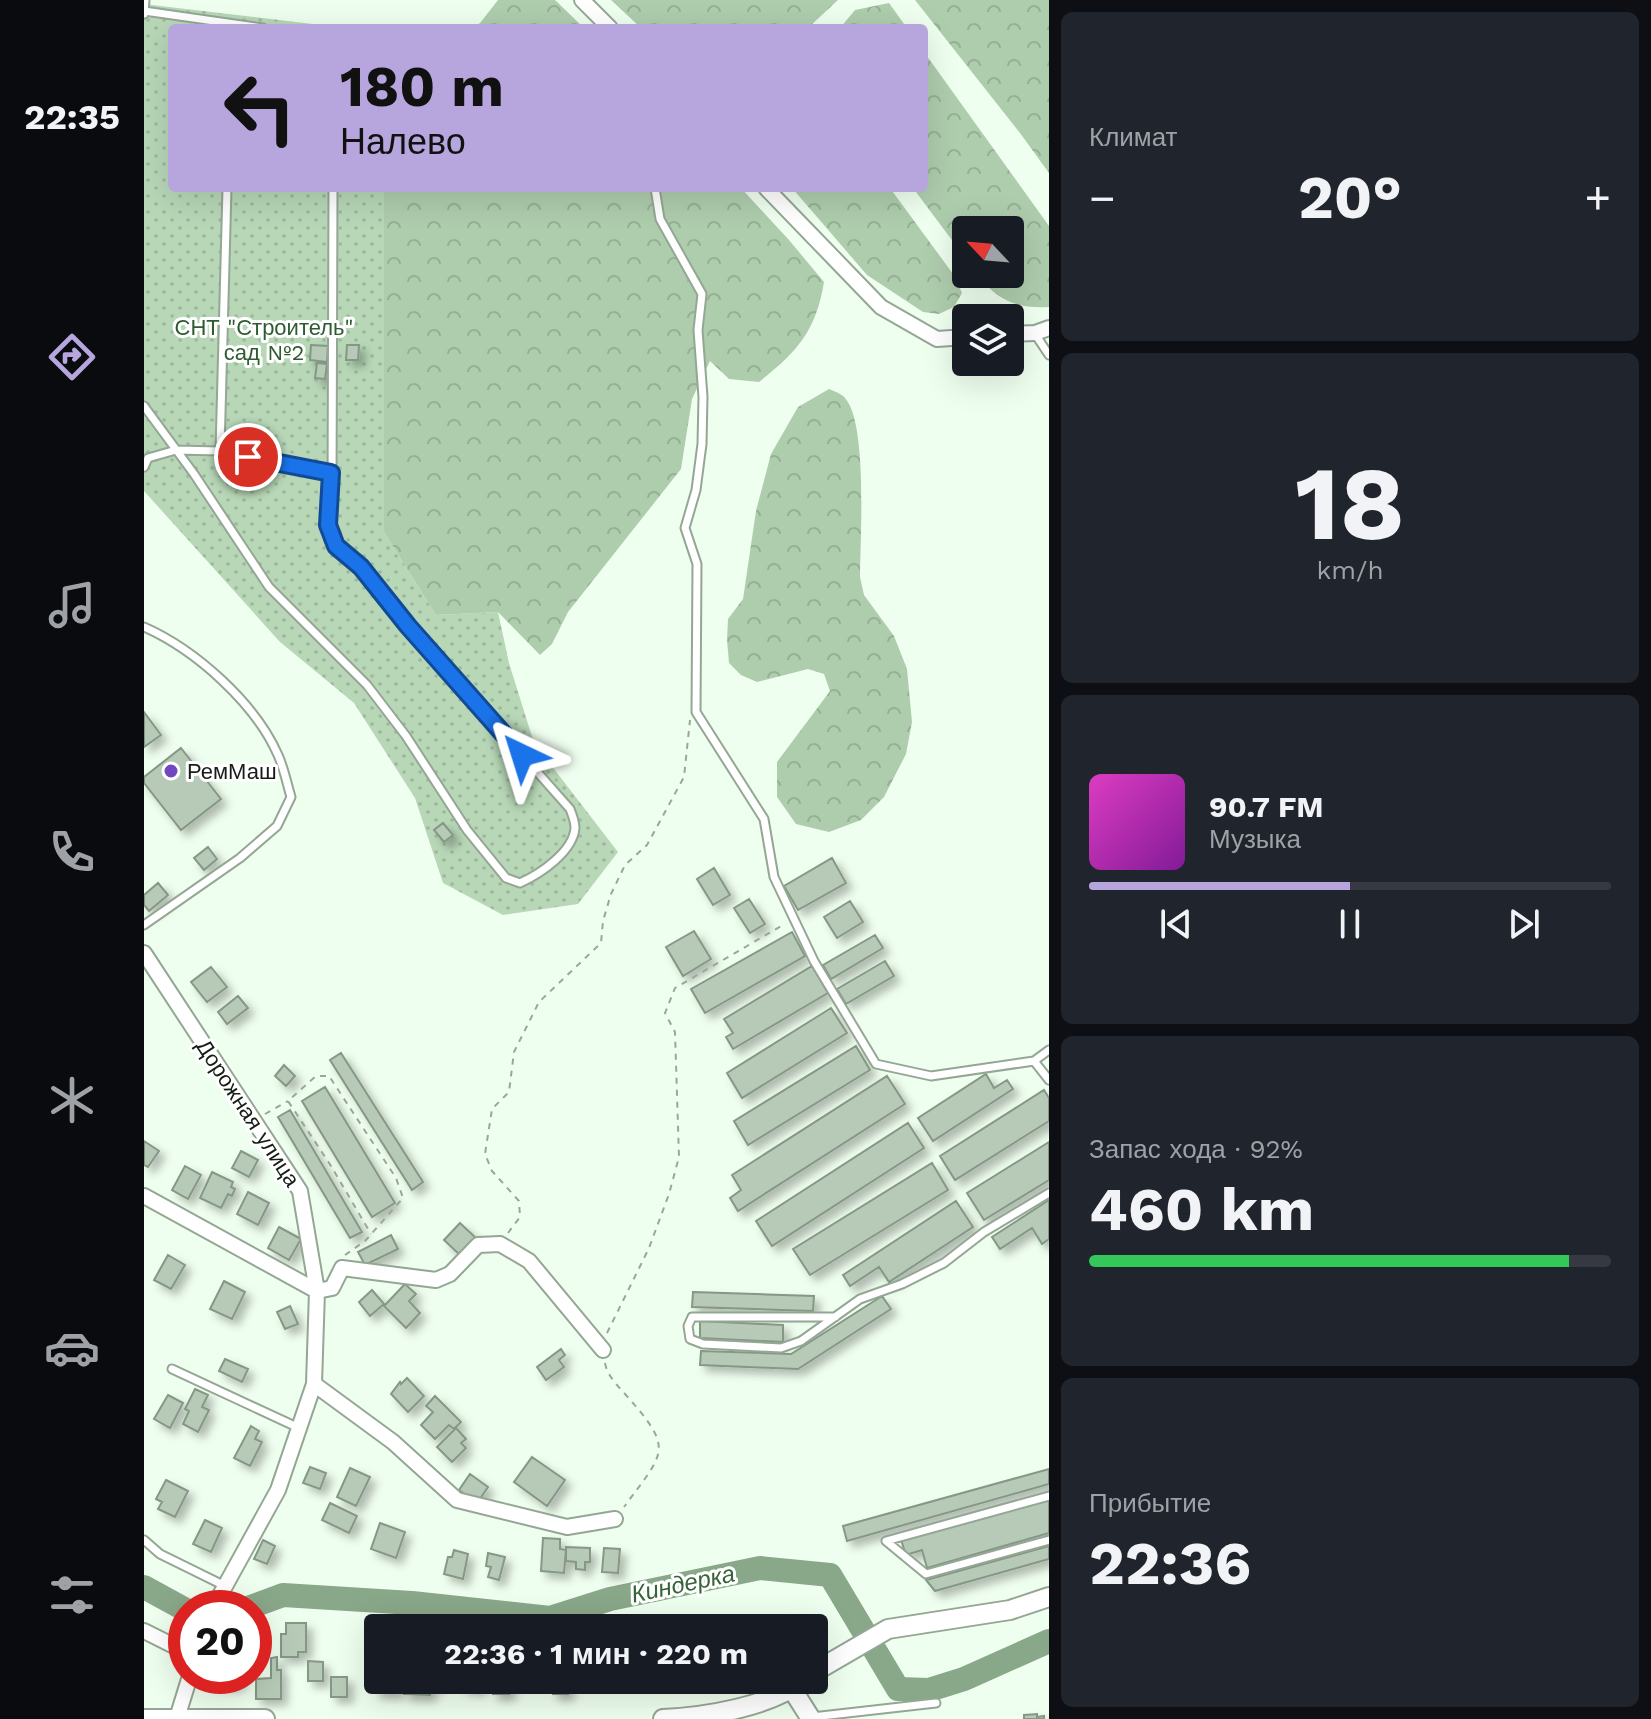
<!DOCTYPE html>
<html lang="ru">
<meta charset="utf-8">
<style>
body{margin:0;font-family:"Work Sans",sans-serif;background:#20242c;color:#f1f3f6;height:100vh;display:flex;flex-direction:column;font-size:30px;white-space:nowrap}
*{box-sizing:border-box;margin:0}
p{font-size:26px;color:#9ea1a6}
.icon{flex:none;width:44px;height:44px;fill:none;stroke:currentColor;stroke-width:2;stroke-linecap:round;stroke-linejoin:round}
.map{position:relative;flex:1;overflow:hidden}
.details{display:flex;flex-direction:column;gap:12px;padding:12px;background:#0d0f14;width:602px}
.details>*{flex:none}
.banner{position:absolute;left:24px;top:24px;width:760px;height:168px;border-radius:8px;box-shadow:0 8px 32px #0002;background:#b7a6de;color:#111;overflow:hidden}
.needle{width:52px;rotate:296deg}
.controls{position:absolute;left:808px;top:216px;display:grid;gap:16px}
.controls a{display:grid;place-items:center;width:72px;height:72px;border-radius:8px;background:#171b24;box-shadow:0 8px 32px #0002;font-size:40px}
.speed{position:absolute;left:24px;top:1590px;display:flex;gap:16px;font-size:40px;font-weight:700;text-align:center}
.speed>*{display:grid;place-content:center;width:104px;height:104px;border-radius:50%;background:#171b24;box-shadow:0 8px 32px #0002;line-height:1}
.speed .limit{border:12px solid #d22;background:#fff;color:#111}
.pin{position:absolute;display:grid;place-items:center;width:68px;height:68px;color:#fff;margin:-34px;border:4px solid #fff;border-radius:50%;box-shadow:0 2px 8px #0007}
.me{position:absolute;width:88px;margin:-44px;rotate:319deg;stroke-linejoin:round;filter:drop-shadow(0 0 6px #0008)}
.turn{display:flex;align-items:center;gap:28px;height:168px;padding:0 40px;font-size:36px}
.turn .icon{width:104px;height:104px;stroke-width:2.5}
.turn b{display:block;font-size:56px;line-height:68px}
.big{font-size:60px;font-weight:700;line-height:1.1}
.details .tile{flex:1;display:flex;flex-direction:column;justify-content:center;gap:12px;min-width:0;padding:0 28px;border-radius:12px;background:#20242c}
.details .dial{align-items:center;gap:0}
.dial b{font-size:104px;line-height:1}
.song{display:flex;align-items:center;gap:24px}
.cover{width:96px;height:96px;border-radius:12px;background:linear-gradient(135deg,hsl(310 70% 55%),hsl(290 70% 35%))}
.played{height:8px;border-radius:4px;background:linear-gradient(90deg,#b7a6de 50%,#363941 50%)}
.keys{display:flex;justify-content:space-around;direction:ltr}
.heat{display:flex;justify-content:space-between;align-items:center;font-size:44px;direction:ltr}
.charge{height:12px;border-radius:6px;background:linear-gradient(90deg,#34c759 92%,#363941 0)}
.trip{position:absolute;left:220px;top:1614px;width:464px;height:80px;border-radius:8px;background:#171b24;box-shadow:0 8px 32px #0002;font-weight:700;line-height:80px;text-align:center}
main{display:flex;flex:1;min-height:0}
.tabs{display:flex;flex-direction:column;width:144px;justify-content:space-around;align-items:center;background:#090b0e;color:#9ea1a6}
.tabs .icon{width:56px;height:56px}
.tabs .on{color:#b7a6de}
.tabs b{font-size:36px;color:#f1f3f6}
.map>svg:first-child{display:block}
.grass{fill:url(#grass-dots)}
.forest{fill:url(#forest-crowns)}
.lines{fill:none;stroke-linecap:round;stroke-linejoin:round}
.river{stroke:#89a789;stroke-width:24}
.building{fill:#b7cab7;stroke:#859785;stroke-width:2;filter:url(#shadow)}
.service-casing{stroke:#94a694;stroke-width:11}
.minor-casing{stroke:#94a694;stroke-width:18}
.tertiary-casing{stroke:#94a694;stroke-width:22}
.path{stroke:#99a699;stroke-width:2;stroke-dasharray:6 6;stroke-linecap:butt}
.service{stroke:#fff;stroke-width:7}
.minor{stroke:#fff;stroke-width:14}
.tertiary{stroke:#fff;stroke-width:18}
.route-casing{stroke:#114b97;stroke-width:20}
.route{stroke:#1a73e8;stroke-width:14}
.poi-dot{fill:#7148c0;stroke:#fff;stroke-width:3}
.labels{text-anchor:middle;dominant-baseline:central;stroke-width:6;stroke-linejoin:round;paint-order:stroke}
.park-label{font-size:22px;fill:#2e5b30;stroke:#fff}
.poi-label{font-size:22px;fill:#161d16;stroke:#fff;text-anchor:start}
.street-label{font-size:22px;fill:#161d16;stroke:#fff}
.water-label{font-size:24px;font-style:italic;fill:#366338;stroke:#fff}
</style>
<main>
<nav class="tabs">
<b>22:35</b>
<svg class="icon on" aria-label="directions" viewBox="0 0 24 24"><path d="M12 3l9 9-9 9-9-9zM9 14v-3h6M13 9l2 2-2 2"/></svg>
<svg class="icon" aria-label="music" viewBox="0 0 24 24"><path d="M9 18V5l10-2v13"/><circle cx="6" cy="18" r="3"/><circle cx="16" cy="16" r="3"/></svg>
<svg class="icon" aria-label="phone" viewBox="0 0 24 24"><path d="M5 4h4l2 5-3 2q2 4 5 5l2-3 5 2v4C11 20 4 13 5 4z"/></svg>
<svg class="icon" aria-label="climate" viewBox="0 0 24 24"><path d="M12 3v18M4 7l16 10M4 17L20 7"/></svg>
<svg class="icon" aria-label="car" viewBox="0 0 24 24"><path d="M5 17H2v-5l4-1 3-4h7l3 4 3 1v5h-3M9 17h6M6 11h13"/><circle cx="7" cy="17" r="2"/><circle cx="17" cy="17" r="2"/></svg>
<svg class="icon" aria-label="filters" viewBox="0 0 24 24"><path d="M4 7h16M4 17h16"/><circle cx="9" cy="7" r="2"/><circle cx="15" cy="17" r="2"/></svg>
</nav>
<div class="map">
<svg width="905" height="1719" viewBox="0 0 905 1719">
<defs>
<pattern id="grass-dots" width="8" height="8" patternUnits="userSpaceOnUse" patternTransform="scale(2)"><rect width="8" height="8" fill="#b7d7b7"/><path d="M2 2h.1M6 6h.1" fill="none" stroke="#9db89d" stroke-width="1.8" stroke-linecap="round"/></pattern>
<pattern id="forest-crowns" width="20" height="18" patternUnits="userSpaceOnUse" patternTransform="scale(2)"><rect width="20" height="18" fill="#aecdad"/><path d="M2 6a3 3 0 1 1 6 0M12 15a3 3 0 1 1 6 0" fill="none" stroke="#95b094"/></pattern>
<filter id="shadow"><feDropShadow dx="6" dy="6" stdDeviation="4" flood-color="#0004"/></filter>
</defs>
<rect width="100%" height="100%" fill="#efffef"/>
<path class="grass" d="M 0,4 L 202,28 L 28,28 L 28,188 L 240,188 L 240,532 L 292,615 L 354,612 L 365,663 L 390,743 L 474,852 L 434,904 L 359,915 L 299,883 L 271,798 L 210,703 L 136,642 L 0,491 Z"/>
<path class="forest" d="M 354,0 L 411,0 L 440,28 L 328,28 L 336,23 Z
M 467,0 L 694,0 L 664,28 L 497,28 Z
M 771,0 L 905,0 L 905,173 L 876,133 Z
M 745,3 L 763,28 L 696,28 L 711,10 Z
M 780,52 L 905,226 L 905,307 C 873,309 852,300 833,274 L 866,274 L 866,230 L 822,230 L 822,259 L 769,188 L 780,188 Z
M 240,188 L 597,188 L 645,240 L 680,282 C 672,331 653,352 615,382 L 585,379 L 566,361 L 548,399 L 537,469 L 424,612 L 408,644 L 396,655 L 354,612 L 292,615 L 240,532 Z
M 648,188 L 746,188 L 812,278 L 818,293 L 810,307 L 795,314 L 779,312 L 723,275 Z
M 685,389 C 690,391 698,394 701,398 C 724,423 716,541 716,577 L 720,595 L 750,636 L 763,669 L 768,722 L 762,754 L 740,797 L 717,820 L 685,832 L 652,824 L 633,797 L 633,762 L 686,691 L 680,674 L 664,669 L 613,682 L 597,675 L 585,663 L 583,640 L 584,619 L 599,599 L 612,511 L 627,454 L 654,407 Z"/>
<g class="lines">
<path class="river" d="M 0,1587 L 42,1610
M 104,1608 L 139,1595 L 268,1603 L 406,1618 L 466,1599 L 616,1568 L 686,1575 L 754,1689 L 785,1690 L 820,1679 L 905,1641"/>
</g>
<path class="building" d="M 167,345 L 184,346 L 183,362 L 166,360 Z
M 203,345 L 215,345 L 214,360 L 202,360 Z
M 173,363 L 183,364 L 181,379 L 171,378 Z
M 0,712 L 17,735 L 0,747 Z
M 37,748 L 77,799 L 37,830 L 0,783 L 0,777 Z
M 299,823 L 309,835 L 300,842 L 290,830 Z
M 64,847 L 73,859 L 60,870 L 50,858 Z
M 688,858 L 702,883 L 654,910 L 640,886 Z
M 570,868 L 586,895 L 569,905 L 553,879 Z
M 14,883 L 24,895 L 5,911 L 0,905 L 0,895 Z
M 605,899 L 621,924 L 606,933 L 590,908 Z
M 706,901 L 719,922 L 693,938 L 680,917 Z
M 550,931 L 567,959 L 539,976 L 522,947 Z
M 648,932 L 661,956 L 561,1013 L 547,989 Z
M 731,935 L 739,948 L 687,979 L 679,965 Z
M 741,961 L 750,976 L 702,1004 L 693,989 Z
M 668,966 L 684,993 L 589,1049 L 582,1037 L 589,1033 L 580,1019 Z
M 67,967 L 83,987 L 63,1002 L 47,982 Z
M 94,996 L 104,1008 L 83,1024 L 74,1012 Z
M 687,1008 L 703,1033 L 598,1098 L 583,1073 Z
M 712,1046 L 726,1070 L 604,1145 L 590,1121 Z
M 197,1053 L 279,1182 L 268,1190 L 186,1060 Z
M 140,1065 L 151,1076 L 142,1086 L 131,1076 Z
M 842,1074 L 850,1088 L 863,1080 L 869,1089 L 789,1141 L 774,1118 Z
M 743,1076 L 761,1104 L 594,1211 L 586,1198 L 597,1190 L 588,1175 Z
M 181,1087 L 251,1203 L 228,1217 L 158,1101 Z
M 900,1090 L 905,1098 L 905,1121 L 811,1180 L 796,1156 Z
M 146,1110 L 218,1232 L 206,1238 L 134,1117 Z
M 764,1123 L 780,1148 L 628,1246 L 612,1221 Z
M 0,1141 L 15,1151 L 4,1167 L 0,1165 Z
M 905,1142 L 905,1180 L 840,1220 L 823,1193 Z
M 97,1151 L 114,1160 L 105,1177 L 88,1168 Z
M 788,1163 L 804,1190 L 666,1275 L 649,1249 Z
M 41,1166 L 57,1175 L 44,1199 L 28,1190 Z
M 68,1172 L 89,1182 L 87,1187 L 91,1189 L 88,1196 L 84,1194 L 77,1208 L 56,1198 Z
M 104,1192 L 125,1203 L 114,1225 L 93,1214 Z
M 905,1200 L 905,1239 L 898,1244 L 888,1228 L 856,1249 L 848,1237 Z
M 812,1201 L 829,1227 L 745,1282 L 735,1267 L 706,1286 L 699,1275 Z
M 316,1223 L 332,1238 L 316,1255 L 300,1240 Z
M 135,1227 L 157,1239 L 145,1260 L 124,1248 Z
M 247,1235 L 254,1249 L 221,1265 L 214,1252 Z
M 24,1255 L 41,1265 L 27,1289 L 10,1280 Z
M 80,1281 L 101,1292 L 88,1319 L 66,1309 Z
M 261,1284 L 272,1294 L 265,1301 L 276,1313 L 262,1328 L 240,1306 Z
M 228,1290 L 240,1304 L 226,1316 L 215,1302 Z
M 549,1292 L 670,1296 L 669,1311 L 548,1307 Z
M 738,1296 L 747,1309 L 654,1369 L 556,1365 L 557,1351 L 647,1354 Z
M 146,1306 L 154,1324 L 141,1329 L 133,1312 Z
M 556,1321 L 639,1325 L 639,1342 L 556,1338 Z
M 417,1349 L 421,1355 L 415,1360 L 420,1367 L 402,1380 L 393,1367 Z
M 81,1359 L 104,1369 L 98,1382 L 75,1371 Z
M 263,1378 L 280,1396 L 264,1412 L 247,1394 L 256,1382 L 257,1384 Z
M 51,1389 L 64,1395 L 58,1407 L 65,1410 L 54,1432 L 39,1424 L 45,1411 L 41,1409 Z
M 24,1395 L 39,1403 L 26,1428 L 10,1419 Z
M 291,1396 L 317,1422 L 310,1429 L 305,1425 L 291,1439 L 277,1425 L 289,1412 L 282,1406 Z
M 107,1426 L 115,1431 L 111,1439 L 118,1442 L 106,1466 L 90,1458 Z
M 312,1428 L 322,1439 L 317,1443 L 322,1448 L 308,1462 L 293,1447 Z
M 388,1457 L 421,1480 L 403,1506 L 370,1482 Z
M 166,1467 L 182,1473 L 176,1489 L 159,1483 Z
M 206,1468 L 226,1477 L 212,1506 L 193,1497 Z
M 905,1469 L 905,1484 L 703,1541 L 699,1526 Z
M 326,1474 L 344,1487 L 333,1503 L 315,1490 Z
M 22,1480 L 44,1491 L 31,1517 L 14,1509 L 18,1502 L 12,1499 Z
M 905,1499 L 905,1533 L 783,1568 L 778,1550 L 762,1555 L 757,1540 Z
M 186,1503 L 213,1516 L 205,1533 L 178,1520 Z
M 61,1520 L 78,1528 L 67,1552 L 49,1544 Z
M 236,1523 L 261,1532 L 252,1558 L 227,1549 Z
M 399,1538 L 416,1539 L 416,1549 L 422,1550 L 420,1573 L 397,1571 Z
M 119,1540 L 131,1546 L 123,1564 L 110,1559 Z
M 905,1546 L 905,1559 L 791,1591 L 782,1580 Z
M 422,1547 L 446,1548 L 446,1562 L 441,1562 L 441,1570 L 432,1569 L 432,1562 L 422,1561 Z
M 460,1548 L 476,1549 L 474,1573 L 458,1572 Z
M 310,1550 L 324,1554 L 319,1579 L 300,1574 L 304,1557 L 308,1557 Z
M 344,1553 L 361,1557 L 355,1580 L 344,1577 L 347,1567 L 342,1566 Z
M 142,1623 L 162,1623 L 162,1652 L 154,1652 L 154,1657 L 137,1657 L 137,1634 L 142,1634 Z
M 133,1657 L 133,1670 L 137,1670 L 137,1699 L 112,1699 L 112,1679 L 127,1678 L 127,1658 Z
M 164,1661 L 179,1662 L 179,1681 L 164,1681 Z
M 232,1670 L 234,1670 L 234,1680 L 254,1680 L 254,1692 L 231,1692 Z
M 73,1676 L 95,1676 L 94,1684 L 73,1683 Z
M 187,1677 L 203,1677 L 203,1697 L 187,1697 Z
M 261,1680 L 293,1680 L 293,1685 L 286,1684 L 286,1695 L 260,1694 Z
M 319,1680 L 336,1680 L 334,1689 L 318,1687 Z
M 349,1680 L 365,1680 L 365,1694 L 349,1694 Z
M 409,1680 L 423,1680 L 424,1694 L 409,1694 Z
M 893,1714 L 893,1717 L 900,1716 L 900,1719 L 880,1719 L 880,1715 Z"/>
<g class="lines">
<defs>
<path id="service" d="M 0,11 L 119,28
M 0,14 L 1,0
M 511,188 L 516,219 L 558,294 L 554,330 L 559,397 L 558,444 L 552,490 L 541,528 L 553,564 L 552,712 L 620,819 L 630,877 L 670,961 L 732,1064 L 787,1076 L 890,1061 L 905,1050
M 891,334 L 905,355
M 0,406 L 50,474 L 125,587 L 223,685 L 262,736 L 323,830 L 362,878 L 376,883 C 396,874 429,852 431,828 C 431,822 428,814 426,809 L 264,626 L 217,567 L 192,546 L 184,525 L 188,494 L 189,188
M 76,451 L 83,188
M 0,467 L 4,458 L 32,450 L 76,451 L 187,473
M 0,627 C 52,650 111,703 134,755 C 140,768 143,784 147,797 L 133,826 L 96,858 L 0,925
M 890,1061 L 905,1080
M 691,1317 L 548,1317 L 544,1326 L 546,1339 L 559,1344 L 637,1348 L 657,1341 L 716,1299 L 758,1284 L 800,1263 L 840,1232 L 905,1193
M 28,1369 L 155,1428
M 905,1496 L 742,1541 L 782,1574 L 905,1540
M 0,1540 L 16,1554 L 81,1586
M 668,1717 L 792,1703"/>
<path id="minor" d="M 438,0 L 466,28
M 622,188 L 737,307 L 793,339 L 822,337
M 866,334 L 891,333 L 905,328
M 0,953 L 156,1191 L 173,1291 L 170,1384 L 134,1490 L 69,1608
M 0,1196 L 173,1291 L 188,1288 L 198,1268 L 292,1280 L 306,1274 L 334,1245 L 356,1244 L 385,1261 L 459,1350
M 170,1384 L 249,1442 L 313,1500 L 423,1527 L 471,1519
M 0,1631 L 42,1652
M 33,1718 L 46,1676"/>
<path id="tertiary" d="M 670,1672 L 744,1629 L 866,1610 L 905,1597
M 648,1689 L 667,1719
M 1,1719 L 121,1719
M 519,1719 C 561,1717 626,1707 660,1680"/>
</defs>
<use href="#service" class="service-casing"/>
<use href="#minor" class="minor-casing"/>
<use href="#tertiary" class="tertiary-casing"/>
<path class="path" d="M 121,1114 L 144,1101
M 364,1233 L 376,1217 L 375,1201 L 348,1171 L 341,1154 L 348,1109 L 365,1092 L 370,1052 L 395,1002 L 457,943 L 459,921 L 467,894 L 481,865 L 503,845 L 540,777 L 546,720
M 201,1255 L 221,1241 L 259,1198 L 252,1178 L 185,1076 L 172,1076 L 144,1101 L 187,1166 L 227,1234
M 463,1333 L 505,1248 L 525,1194 L 535,1157 L 531,1032 L 521,1013 L 531,988 L 639,925
M 461,1363 C 463,1375 473,1385 481,1394 C 531,1450 521,1451 480,1507"/>
<use href="#service" class="service"/>
<use href="#minor" class="minor"/>
<use href="#tertiary" class="tertiary"/>
</g>
<g class="lines">
<defs>
<path id="route" d="M 104,457 L 187,473 L 184,525 L 192,546 L 217,567 L 264,626 L 378,755"/>
</defs>
<use href="#route" class="route-casing"/>
<use href="#route" class="route"/>
</g>
<circle class="poi-dot" cx="27" cy="771" r="8"/>
<g class="labels">
<g class="park-label">
<text x="120" y="327">СНТ "Строитель"<tspan x="120" dy="25">сад №2</tspan></text>
</g>
<g class="poi-label">
<text x="43" y="771">РемМаш</text>
</g>
<g class="street-label">
<text transform="translate(104 1113) rotate(57)">Дорожная улица</text>
</g>
<g class="water-label">
<text transform="translate(539 1584) rotate(-12)">Киндерка</text>
</g>
</g>
</svg>
<div class="controls">
<a><svg class="needle" viewBox="-14 -14 28 28"><path d="M0-13l5 13h-10z" fill="#e53935"/><path d="M0 13l5-13h-10z" fill="#9ea1a6"/></svg></a>
<a><svg class="icon" aria-label="layers" viewBox="0 0 24 24"><path d="M12 4l9 5-9 5-9-5zM3 14l9 5 9-5"/></svg></a>
</div>
<div class="speed"><div class="limit">20</div></div>
<div class="pin" style="left:104px;top:457px;background:#d93025"><svg class="icon" aria-label="arrive" viewBox="0 0 24 24"><path d="M6 21V4h12l-3 4 3 4H6"/></svg></div>
<svg class="me" style="left:378px;top:755px" viewBox="-20 -20 40 40"><path d="M0-17L14 15 0 8-14 15z" fill="#1a73e8" stroke="#fff" stroke-width="4"/></svg>
<div class="trip">22:36 · 1 мин · 220 m</div>
<div class="banner">
<div class="turn"><svg class="icon" aria-label="left" viewBox="0 0 24 24"><path d="M17 20v-9H6M10 6l-5 5 5 5"/></svg><div><b>180 m</b>Налево</div></div>
</div>
</div>
<section class="details">
<div class="tile"><p>Климат</p>
<div class="heat"><a>−</a><b class="big">20°</b><a>+</a></div>
</div>
<div class="tile dial"><b>18</b><p>km/h</p></div>
<div class="tile">
<div class="song"><i class="cover"></i><div><b>90.7 FM</b><p>Музыка</p></div></div>
<div class="played"></div>
<div class="keys"><svg class="icon" aria-label="previous" viewBox="0 0 24 24"><path d="M18 5L8 12l10 7zM5 5v14"/></svg><svg class="icon" aria-label="pause" viewBox="0 0 24 24"><path d="M8 5v14M16 5v14"/></svg><svg class="icon" aria-label="next" viewBox="0 0 24 24"><path d="M6 5l10 7-10 7zM19 5v14"/></svg></div>
</div>
<div class="tile"><p>Запас хода · 92%</p><b class="big">460 km</b><div class="charge"></div></div>
<div class="tile"><p>Прибытие</p><b class="big">22:36</b></div>
</section>
</main>
